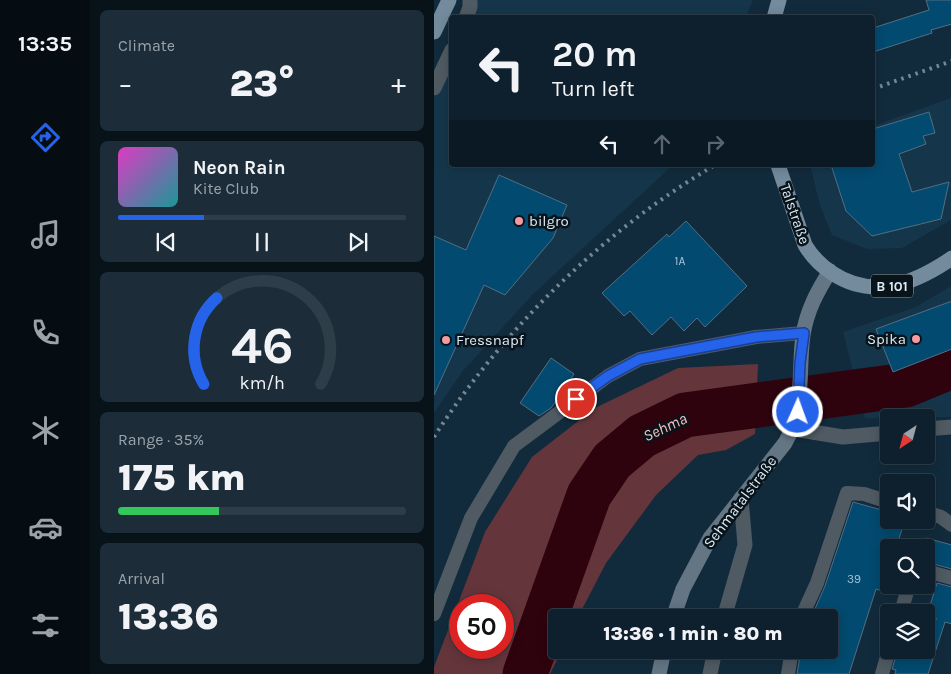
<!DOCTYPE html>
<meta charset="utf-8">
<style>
body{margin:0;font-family:Karla,sans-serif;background:#1c2d39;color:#f1f3f6;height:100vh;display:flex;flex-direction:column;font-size:19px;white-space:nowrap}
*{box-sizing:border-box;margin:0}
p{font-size:16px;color:#9ba3aa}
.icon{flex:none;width:28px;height:28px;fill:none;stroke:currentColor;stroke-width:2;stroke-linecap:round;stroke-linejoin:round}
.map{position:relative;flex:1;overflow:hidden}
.side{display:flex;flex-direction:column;gap:10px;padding:10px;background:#081219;width:344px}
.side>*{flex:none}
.hud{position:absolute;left:15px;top:15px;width:426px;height:152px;border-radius:5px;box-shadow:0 2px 12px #0003,0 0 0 1px #2e3e49;background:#0e202d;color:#f1f3f6;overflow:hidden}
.needle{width:32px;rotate:216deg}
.tools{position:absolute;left:446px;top:409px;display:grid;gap:10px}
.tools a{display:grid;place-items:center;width:55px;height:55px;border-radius:5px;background:#0e202d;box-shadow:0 2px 12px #0003,0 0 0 1px #2e3e49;font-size:25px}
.speed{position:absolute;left:15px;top:594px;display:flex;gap:10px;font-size:25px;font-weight:700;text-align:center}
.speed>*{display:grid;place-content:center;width:65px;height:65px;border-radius:50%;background:#0e202d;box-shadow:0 2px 12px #0003,0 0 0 1px #2e3e49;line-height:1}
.speed .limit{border:8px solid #d22;background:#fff;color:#111}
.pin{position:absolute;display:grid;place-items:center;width:42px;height:42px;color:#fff;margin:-21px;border:2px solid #fff;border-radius:50%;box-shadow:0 1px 5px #0007}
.me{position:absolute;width:55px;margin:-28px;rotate:2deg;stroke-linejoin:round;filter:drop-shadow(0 0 4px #0008)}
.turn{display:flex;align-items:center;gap:18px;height:105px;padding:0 20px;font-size:22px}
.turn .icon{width:65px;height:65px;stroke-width:2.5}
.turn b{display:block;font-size:35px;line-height:42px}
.lanes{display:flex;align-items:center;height:48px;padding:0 20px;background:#0003;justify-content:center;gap:25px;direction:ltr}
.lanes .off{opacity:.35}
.big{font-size:38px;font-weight:800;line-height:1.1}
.side .card{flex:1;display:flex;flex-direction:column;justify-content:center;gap:8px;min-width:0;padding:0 18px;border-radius:8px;background:#1c2d39}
.side .dial{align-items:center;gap:0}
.dial svg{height:130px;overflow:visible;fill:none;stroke:#2e3e49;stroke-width:7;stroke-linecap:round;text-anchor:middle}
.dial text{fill:#f1f3f6;stroke:none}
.song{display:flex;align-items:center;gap:15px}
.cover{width:60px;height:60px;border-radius:8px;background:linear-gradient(135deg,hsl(310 70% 55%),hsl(180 70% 35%))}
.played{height:5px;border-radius:2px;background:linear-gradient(90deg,#2563eb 30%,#2e3e49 30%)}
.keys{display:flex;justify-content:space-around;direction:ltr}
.heat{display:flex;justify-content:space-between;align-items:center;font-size:28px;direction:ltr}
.charge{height:8px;border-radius:4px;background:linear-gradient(90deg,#34c759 35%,#2e3e49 0)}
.trip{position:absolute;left:114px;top:609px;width:290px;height:50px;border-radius:5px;background:#0e202d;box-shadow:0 2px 12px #0003,0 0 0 1px #2e3e49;font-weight:800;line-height:50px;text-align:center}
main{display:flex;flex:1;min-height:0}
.dock{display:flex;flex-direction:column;width:90px;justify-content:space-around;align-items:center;background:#060d12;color:#9ba3aa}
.dock .icon{width:35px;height:35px}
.dock .selected{color:#2563eb}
.dock b{font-size:22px;color:#f1f3f6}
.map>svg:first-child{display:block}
.built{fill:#15364a}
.green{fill:#64363b;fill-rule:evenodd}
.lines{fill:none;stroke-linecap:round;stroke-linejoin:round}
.river{stroke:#2f030d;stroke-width:45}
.building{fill:#034a70;stroke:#536e82}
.service{stroke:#4f5a63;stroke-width:14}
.minor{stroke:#4f5a63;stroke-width:15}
.secondary{stroke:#647684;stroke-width:15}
.primary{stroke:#748b9d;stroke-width:15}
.rail{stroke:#748896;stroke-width:4;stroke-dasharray:2.5 5;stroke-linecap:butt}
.route-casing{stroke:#184099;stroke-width:12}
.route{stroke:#2563eb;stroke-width:9}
.poi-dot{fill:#f49aa3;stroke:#08131a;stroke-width:2}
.labels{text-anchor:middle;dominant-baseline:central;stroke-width:5;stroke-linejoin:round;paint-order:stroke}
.number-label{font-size:12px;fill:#a5c2d4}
.shield{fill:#08131a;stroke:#9caab3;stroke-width:1}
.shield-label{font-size:14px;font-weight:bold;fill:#dbeaf5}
.street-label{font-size:15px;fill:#dbeaf5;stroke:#08131a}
.poi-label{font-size:15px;fill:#dbeaf5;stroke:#08131a;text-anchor:start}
.water-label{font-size:16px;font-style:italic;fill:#fbbec3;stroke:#08131a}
</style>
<main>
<nav class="dock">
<b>13:35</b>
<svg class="icon selected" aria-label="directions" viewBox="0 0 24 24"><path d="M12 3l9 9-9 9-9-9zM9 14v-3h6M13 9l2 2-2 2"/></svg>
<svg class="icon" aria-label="music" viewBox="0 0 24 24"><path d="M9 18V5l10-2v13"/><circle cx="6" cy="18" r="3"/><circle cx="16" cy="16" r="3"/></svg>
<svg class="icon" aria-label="phone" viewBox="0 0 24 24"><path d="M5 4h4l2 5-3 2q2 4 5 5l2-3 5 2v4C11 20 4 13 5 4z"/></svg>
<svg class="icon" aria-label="climate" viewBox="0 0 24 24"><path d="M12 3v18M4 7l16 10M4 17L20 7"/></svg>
<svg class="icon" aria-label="car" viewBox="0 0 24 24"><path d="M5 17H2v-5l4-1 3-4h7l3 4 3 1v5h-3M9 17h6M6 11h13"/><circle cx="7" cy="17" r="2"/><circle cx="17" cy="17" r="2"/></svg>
<svg class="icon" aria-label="filters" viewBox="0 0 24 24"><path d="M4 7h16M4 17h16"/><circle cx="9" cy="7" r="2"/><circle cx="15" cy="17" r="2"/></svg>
</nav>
<section class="side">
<div class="card"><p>Climate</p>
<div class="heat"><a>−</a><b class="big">23°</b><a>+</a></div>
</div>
<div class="card">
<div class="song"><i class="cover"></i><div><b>Neon Rain</b><p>Kite Club</p></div></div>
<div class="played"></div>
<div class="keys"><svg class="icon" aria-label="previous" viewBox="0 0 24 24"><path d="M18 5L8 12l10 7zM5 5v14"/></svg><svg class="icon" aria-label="pause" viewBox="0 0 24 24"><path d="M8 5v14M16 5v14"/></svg><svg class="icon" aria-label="next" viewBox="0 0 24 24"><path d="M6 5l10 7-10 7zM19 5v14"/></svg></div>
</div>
<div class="card dial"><svg viewBox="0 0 100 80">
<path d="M14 69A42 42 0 1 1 86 69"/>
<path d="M14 69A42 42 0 0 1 22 16" stroke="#2563eb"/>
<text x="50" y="56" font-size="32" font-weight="700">46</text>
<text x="50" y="72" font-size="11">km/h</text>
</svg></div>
<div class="card"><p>Range · 35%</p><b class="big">175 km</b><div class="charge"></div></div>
<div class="card"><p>Arrival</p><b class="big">13:36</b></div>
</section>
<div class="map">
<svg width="518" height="674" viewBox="0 0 518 674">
<rect width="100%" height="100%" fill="#122b3c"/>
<path class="built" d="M 44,0 L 319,0 L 312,17 L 36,18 Z
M 17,59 L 18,165 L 239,165 L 98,295 L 28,372 L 0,413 L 0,98 Z
M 517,98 L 517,220 L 468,248 L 433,249 L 398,235 L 386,205 L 376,165 L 439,165 L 439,126 Z
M 517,286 L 517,417 L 431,418 L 409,332 L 482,307 Z"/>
<path class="green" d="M 324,364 L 321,434 L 292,450 L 264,455 L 222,495 L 172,563 L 144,617 L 122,618 L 122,650 L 128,650 L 116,674 L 0,674 L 0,667 L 51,532 L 98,457 L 161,408 L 244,368 ZM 26,605 L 69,605 L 69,648 L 26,648 Z"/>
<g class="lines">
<path class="river" d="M 91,674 L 155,495 L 178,461 L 208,436 L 251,415 L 472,385 L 518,366"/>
</g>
<path class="building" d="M 492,0 L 518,0 L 518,24 L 497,30 L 498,33 L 439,52 L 439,28 L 495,10 Z
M 495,112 L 501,133 L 489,136 L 492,144 L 465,154 L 478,192 L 515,182 L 507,219 L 438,236 L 412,211 L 397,165 L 439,165 L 439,129 Z
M 65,175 L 133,205 L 119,238 L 71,295 L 50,285 L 0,395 L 0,236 L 32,250 Z
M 252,221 L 313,286 L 271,327 L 263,318 L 250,331 L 237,317 L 218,335 L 196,311 L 190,316 L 168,293 L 233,234 L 235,237 Z
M 518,301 L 518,349 L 459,372 L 442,329 Z
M 117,358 L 140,374 L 117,408 L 105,416 L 86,403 Z
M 419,502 L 455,512 L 455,520 L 471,520 L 462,548 L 455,548 L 455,569 L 448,591 L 442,589 L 415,674 L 363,674 L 367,650 L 395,650 L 395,618 L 377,618 L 391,586 Z
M 492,538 L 518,545 L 518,569 L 492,562 Z
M 503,583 L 518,587 L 518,624 L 511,622 L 494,674 L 461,674 L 462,670 L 458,669 L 464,650 L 492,650 L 492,616 L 503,619 L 493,615 Z"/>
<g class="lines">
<path class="service" d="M 492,512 L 507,517 L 518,525
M 492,571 L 518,578
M 467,612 L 475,585
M 0,614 L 37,518 L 80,446 L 174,376 L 206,359 L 322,337 L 369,333
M 367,618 L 383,583 L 413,493 L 430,494 L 455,502
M 354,674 L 358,650
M 448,674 L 455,650"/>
<path class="minor" d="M 32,18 L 36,7 L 36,0
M 0,88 L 18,50
M 360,429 L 409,437 L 455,433
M 492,429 L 518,427
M 290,618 L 311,545 L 307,498
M 276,674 L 281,650"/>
<path class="secondary" d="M 239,618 L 249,589 L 276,538 L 351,443 C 371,409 364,372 369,335 C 373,310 383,292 396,271
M 225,674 L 230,650"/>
<path class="primary" d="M 340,18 L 345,0
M 0,32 L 15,0
M 344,165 L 371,245 C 378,257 386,265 398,273 C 439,300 480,284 518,258"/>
<path class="rail" d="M 439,89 L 518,61
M 0,437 C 70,328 169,231 281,165"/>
</g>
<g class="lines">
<defs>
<path id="route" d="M 142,399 L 174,376 L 206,359 L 322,337 L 370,333 L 366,363 L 364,412"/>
</defs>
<use href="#route" class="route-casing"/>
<use href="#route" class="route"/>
</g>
<g class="poi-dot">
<circle cx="85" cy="221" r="5"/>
<circle cx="482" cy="339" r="5"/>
<circle cx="12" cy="340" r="5"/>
</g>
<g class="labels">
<g class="number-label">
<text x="246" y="261">1A</text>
<text x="420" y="579">39</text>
</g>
<rect class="shield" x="437" y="274.5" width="42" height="23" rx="4"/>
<g class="shield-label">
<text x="458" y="286">B 101</text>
</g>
<g class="street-label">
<text transform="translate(361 214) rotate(71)">Talstraße</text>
<text transform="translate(306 502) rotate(-53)">Sehmatalstraße</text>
</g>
<g class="poi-label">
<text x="95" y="221">bilgro</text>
<text x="472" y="339" text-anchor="end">Spika</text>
<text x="22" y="340">Fressnapf</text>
</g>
<g class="water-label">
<text transform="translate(231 427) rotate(-25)">Sehma</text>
</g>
</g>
</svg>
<div class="tools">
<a><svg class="needle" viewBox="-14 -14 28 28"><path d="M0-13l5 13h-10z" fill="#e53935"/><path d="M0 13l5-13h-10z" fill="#9ba3aa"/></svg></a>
<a><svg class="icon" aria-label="sound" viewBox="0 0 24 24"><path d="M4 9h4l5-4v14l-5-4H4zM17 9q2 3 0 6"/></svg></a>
<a><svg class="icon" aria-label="search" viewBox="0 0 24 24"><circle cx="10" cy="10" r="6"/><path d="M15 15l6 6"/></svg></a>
<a><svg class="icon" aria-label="layers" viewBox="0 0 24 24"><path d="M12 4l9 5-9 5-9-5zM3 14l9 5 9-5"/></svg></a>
</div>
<div class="speed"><div class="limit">50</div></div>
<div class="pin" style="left:142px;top:399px;background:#d93025"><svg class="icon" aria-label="arrive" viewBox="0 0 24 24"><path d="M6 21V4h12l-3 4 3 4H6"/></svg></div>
<svg class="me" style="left:364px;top:412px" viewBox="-20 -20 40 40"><circle r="17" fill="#2563eb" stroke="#fff" stroke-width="3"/><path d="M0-11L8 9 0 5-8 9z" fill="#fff"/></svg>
<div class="trip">13:36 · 1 min · 80 m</div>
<div class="hud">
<div class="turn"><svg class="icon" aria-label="left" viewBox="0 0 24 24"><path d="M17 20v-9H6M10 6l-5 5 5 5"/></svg><div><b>20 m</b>Turn left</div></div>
<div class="lanes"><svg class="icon" aria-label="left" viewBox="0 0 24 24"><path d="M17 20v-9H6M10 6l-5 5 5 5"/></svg><svg class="icon off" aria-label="ahead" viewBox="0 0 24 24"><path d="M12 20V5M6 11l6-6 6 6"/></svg><svg class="icon off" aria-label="right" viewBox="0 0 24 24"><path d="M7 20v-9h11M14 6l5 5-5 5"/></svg></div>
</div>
</div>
</main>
